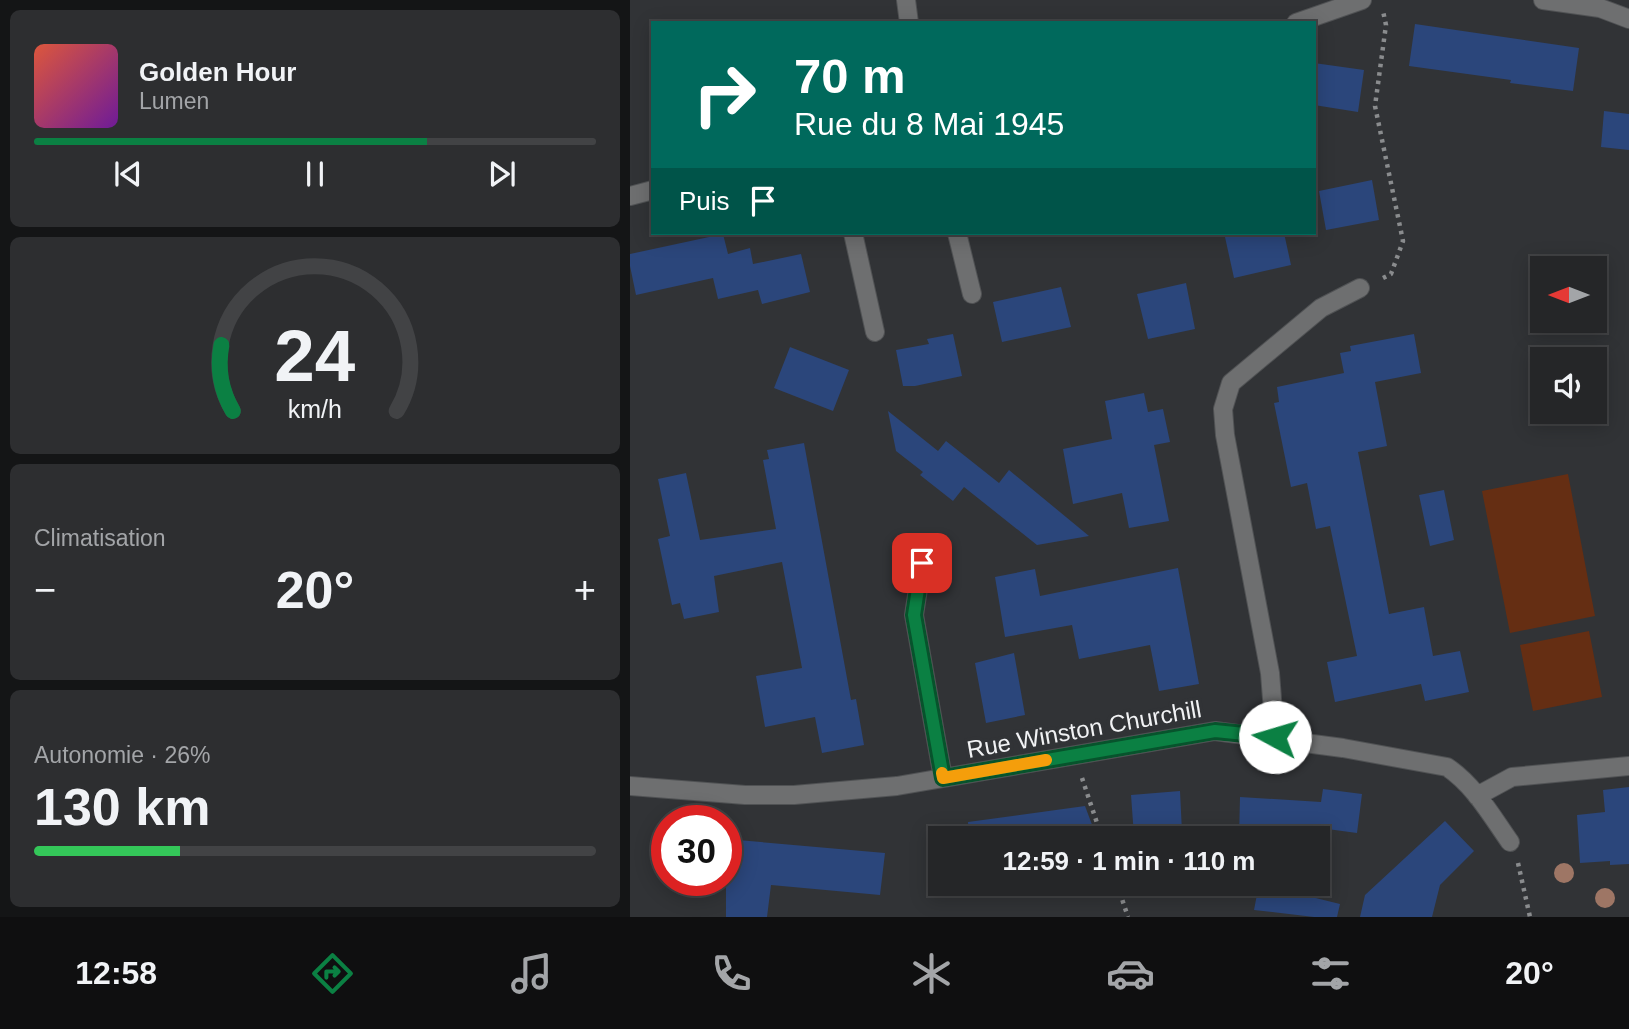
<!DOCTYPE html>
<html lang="fr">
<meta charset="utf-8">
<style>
body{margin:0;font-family:Arial,sans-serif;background:#2d2e30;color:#f1f3f6;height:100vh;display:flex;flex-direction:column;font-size:26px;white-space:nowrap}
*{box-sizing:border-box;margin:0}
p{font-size:23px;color:#a3a5a8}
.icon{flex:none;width:38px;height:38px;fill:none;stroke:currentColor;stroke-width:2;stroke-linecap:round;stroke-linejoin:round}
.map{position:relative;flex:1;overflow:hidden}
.panel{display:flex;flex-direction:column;gap:10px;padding:10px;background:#141516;width:630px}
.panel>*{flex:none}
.top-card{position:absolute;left:21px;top:21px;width:665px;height:214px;border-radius:0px;box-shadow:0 4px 18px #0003,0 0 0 2px #424345;background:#00695c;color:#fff;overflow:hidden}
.needle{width:46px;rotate:270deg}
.tools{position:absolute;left:900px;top:256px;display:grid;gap:14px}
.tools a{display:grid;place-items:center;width:77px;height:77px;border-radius:0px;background:#252628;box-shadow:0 4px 18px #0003,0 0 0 2px #424345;font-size:35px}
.speed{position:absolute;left:21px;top:805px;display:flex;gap:14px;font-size:35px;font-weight:700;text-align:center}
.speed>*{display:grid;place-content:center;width:91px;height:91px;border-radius:50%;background:#252628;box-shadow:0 4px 18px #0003,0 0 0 2px #424345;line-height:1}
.speed .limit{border:10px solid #d22;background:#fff;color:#111}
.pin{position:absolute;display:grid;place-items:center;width:60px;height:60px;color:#fff;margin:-30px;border-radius:14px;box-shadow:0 4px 10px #0006}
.me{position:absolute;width:77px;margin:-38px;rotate:276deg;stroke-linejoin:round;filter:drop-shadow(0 0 5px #0008)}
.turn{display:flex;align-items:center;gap:24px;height:147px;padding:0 28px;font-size:32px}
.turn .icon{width:91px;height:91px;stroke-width:2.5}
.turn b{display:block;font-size:49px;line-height:60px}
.then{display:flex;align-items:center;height:66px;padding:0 28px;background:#0003;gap:14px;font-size:26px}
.big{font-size:52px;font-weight:700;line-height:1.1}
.panel .tile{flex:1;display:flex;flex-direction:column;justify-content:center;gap:10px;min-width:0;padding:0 24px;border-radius:10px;background:#2d2e30}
.panel .dial{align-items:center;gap:0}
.dial svg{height:182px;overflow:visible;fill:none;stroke:#424345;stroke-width:7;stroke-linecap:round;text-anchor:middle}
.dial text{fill:#f1f3f6;stroke:none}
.song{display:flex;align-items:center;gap:21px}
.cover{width:84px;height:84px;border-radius:10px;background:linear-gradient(135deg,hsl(10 70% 55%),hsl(280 70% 35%))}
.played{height:7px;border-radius:4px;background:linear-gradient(90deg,#0b8043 70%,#424345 70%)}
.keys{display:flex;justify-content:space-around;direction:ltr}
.heat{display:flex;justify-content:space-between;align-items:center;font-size:38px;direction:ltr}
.charge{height:10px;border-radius:5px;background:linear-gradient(90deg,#34c759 26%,#424345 0)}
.trip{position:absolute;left:298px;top:826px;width:402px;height:70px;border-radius:0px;background:#252628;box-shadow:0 4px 18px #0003,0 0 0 2px #424345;font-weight:700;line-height:70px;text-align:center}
.tab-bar{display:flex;height:112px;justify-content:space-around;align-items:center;background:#0f0f10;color:#a3a5a8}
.tab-bar .icon{width:49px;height:49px}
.tab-bar .on{color:#0b8043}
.tab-bar b{font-size:32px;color:#f1f3f6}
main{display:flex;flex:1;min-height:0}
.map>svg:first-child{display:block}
.green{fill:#652e13}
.building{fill:#2b467b}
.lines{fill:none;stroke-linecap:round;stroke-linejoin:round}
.minor-casing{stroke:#505254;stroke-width:20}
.path{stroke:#8a8c8e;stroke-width:4.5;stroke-dasharray:3.5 5;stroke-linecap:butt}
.minor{stroke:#6e6f70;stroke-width:18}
.tree{fill:#9e7665}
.route-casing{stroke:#07532c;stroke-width:18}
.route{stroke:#0b8043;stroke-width:12}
.slow{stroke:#f59e0b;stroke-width:12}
.labels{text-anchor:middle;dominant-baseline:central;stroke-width:7;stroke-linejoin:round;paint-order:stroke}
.street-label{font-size:24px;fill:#f1f2f4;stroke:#313336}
</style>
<main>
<section class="panel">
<div class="tile">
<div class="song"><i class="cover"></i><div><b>Golden Hour</b><p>Lumen</p></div></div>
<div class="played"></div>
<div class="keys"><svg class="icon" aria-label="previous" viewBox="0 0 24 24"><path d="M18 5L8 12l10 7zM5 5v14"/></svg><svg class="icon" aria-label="pause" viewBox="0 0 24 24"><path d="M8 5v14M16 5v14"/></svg><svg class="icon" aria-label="next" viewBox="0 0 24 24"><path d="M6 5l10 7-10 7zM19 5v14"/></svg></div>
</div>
<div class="tile dial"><svg viewBox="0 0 100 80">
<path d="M14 69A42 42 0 1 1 86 69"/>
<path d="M14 69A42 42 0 0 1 9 40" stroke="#0b8043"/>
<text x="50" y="56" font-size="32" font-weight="700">24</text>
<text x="50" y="72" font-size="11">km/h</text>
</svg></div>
<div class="tile"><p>Climatisation</p>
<div class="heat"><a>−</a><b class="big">20°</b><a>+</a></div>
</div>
<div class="tile"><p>Autonomie · 26%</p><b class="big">130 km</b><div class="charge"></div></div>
</section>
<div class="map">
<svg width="999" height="917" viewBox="0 0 999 917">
<rect width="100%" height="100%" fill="#313336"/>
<path class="green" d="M 938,474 L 965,616 L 880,633 L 852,491 Z
M 959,631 L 972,697 L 903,711 L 890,645 Z"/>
<path class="building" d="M 785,24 L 949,48 L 943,91 L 880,83 L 881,80 L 779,66 Z
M 684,63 L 734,70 L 728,112 L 684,105 Z
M 974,111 L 999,114 L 999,150 L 971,147 Z
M 742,180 L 749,220 L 696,230 L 689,191 Z
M 612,233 L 654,233 L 661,265 L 604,278 L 595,237 Z
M 93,234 L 98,254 L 120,248 L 123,264 L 171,254 L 180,292 L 132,304 L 128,290 L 88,299 L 83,278 L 6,295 L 0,266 L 0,254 Z
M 556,283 L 565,329 L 518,339 L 507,294 Z
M 431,287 L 441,327 L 372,342 L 363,302 Z
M 323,334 L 332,376 L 285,386 L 273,386 L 266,350 L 299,344 L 297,339 Z
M 784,334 L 791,373 L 745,382 L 757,446 L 728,452 L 759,614 L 794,607 L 803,656 L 830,651 L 839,692 L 795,701 L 791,684 L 705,702 L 697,662 L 727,656 L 700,526 L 686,529 L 677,483 L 661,487 L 644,403 L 649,402 L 647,387 L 714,373 L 710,353 L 721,351 L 720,346 Z
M 160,347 L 219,370 L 203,411 L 144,388 Z
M 514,393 L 518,412 L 533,409 L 540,442 L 524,445 L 539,521 L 499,528 L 492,493 L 443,504 L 433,449 L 482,439 L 475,401 Z
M 258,411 L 308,451 L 316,441 L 369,483 L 379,470 L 459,536 L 407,545 L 334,487 L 323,501 L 290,475 L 293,472 L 266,451 Z
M 174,443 L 221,700 L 226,699 L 234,745 L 192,753 L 185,717 L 135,727 L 126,676 L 172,668 L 152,562 L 84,576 L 89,612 L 54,619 L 50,603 L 42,605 L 28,539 L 40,536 L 28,479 L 56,473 L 70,540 L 146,529 L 133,460 L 139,459 L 137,450 Z
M 814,490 L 824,540 L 800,546 L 789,495 Z
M 548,568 L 569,684 L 529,691 L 520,645 L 449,659 L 442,625 L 375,637 L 365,577 L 405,569 L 410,596 Z
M 384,653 L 395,715 L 356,723 L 345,663 Z
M 999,787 L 999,864 L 980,865 L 980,861 L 950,863 L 947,815 L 975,812 L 973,790 Z
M 693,789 L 732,794 L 727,833 L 660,824 L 659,838 L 609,838 L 610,797 L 691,802 Z
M 550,791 L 552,832 L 504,836 L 501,795 Z
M 455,806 L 467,838 L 339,838 L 338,822 Z
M 815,821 L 844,851 L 810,885 L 802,917 L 730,917 L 735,895 Z
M 96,839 L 255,853 L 250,895 L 141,885 L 137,917 L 96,917 Z
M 629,884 L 710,904 L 707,917 L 684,917 L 624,910 Z"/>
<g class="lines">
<defs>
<path id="minor" d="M 276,0 L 279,23
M 913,0 L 970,8 L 999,19
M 666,23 L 732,0
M 0,196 L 23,190
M 223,233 L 245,332
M 327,233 L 342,294
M 292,563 L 284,615 L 313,778
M 645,737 L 640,673 L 595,435 L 593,409 L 601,383 L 691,308 L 730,288
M 0,786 L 115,795 L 164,795 L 267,786 L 585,731 L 713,748 L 817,767 C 844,785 861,815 880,842
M 847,796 L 882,777 L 999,766"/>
</defs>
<use href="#minor" class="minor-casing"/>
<path class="path" d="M 753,278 L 761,274 L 773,241 L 745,106 L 756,25 L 753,11
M 452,778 L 472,838
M 888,863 L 900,917
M 487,884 L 498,917"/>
<use href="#minor" class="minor"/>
</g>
<g class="tree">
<circle cx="934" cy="873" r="10"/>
<circle cx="975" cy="898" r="10"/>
</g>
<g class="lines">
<defs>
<path id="route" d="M 292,563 L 284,615 L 313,778 L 585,731 L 645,737"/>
</defs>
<use href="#route" class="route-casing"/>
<use href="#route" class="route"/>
<path class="slow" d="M 312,773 L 313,778 L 416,760"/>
</g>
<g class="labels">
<g class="street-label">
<text transform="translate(454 729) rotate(-10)">Rue Winston Churchill</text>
</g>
</g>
</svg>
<div class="tools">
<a><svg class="needle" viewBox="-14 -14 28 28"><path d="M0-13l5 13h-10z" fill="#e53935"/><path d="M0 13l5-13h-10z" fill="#a3a5a8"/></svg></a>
<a><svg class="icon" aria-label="sound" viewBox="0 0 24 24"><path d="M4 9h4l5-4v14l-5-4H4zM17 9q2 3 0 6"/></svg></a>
</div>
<div class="speed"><div class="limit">30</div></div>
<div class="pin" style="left:292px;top:563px;background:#d93025"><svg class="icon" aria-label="arrive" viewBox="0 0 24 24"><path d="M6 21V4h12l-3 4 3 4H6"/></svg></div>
<svg class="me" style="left:645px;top:737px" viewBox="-20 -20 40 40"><circle r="19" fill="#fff"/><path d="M0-13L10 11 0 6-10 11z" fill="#0b8043"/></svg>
<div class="trip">12:59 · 1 min · 110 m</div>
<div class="top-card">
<div class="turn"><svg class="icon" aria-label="right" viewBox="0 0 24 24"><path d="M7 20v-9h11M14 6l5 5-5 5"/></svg><div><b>70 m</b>Rue du 8 Mai 1945</div></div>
<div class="then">Puis<svg class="icon" aria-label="arrive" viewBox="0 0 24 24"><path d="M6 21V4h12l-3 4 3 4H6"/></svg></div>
</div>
</div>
</main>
<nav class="tab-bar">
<b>12:58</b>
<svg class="icon on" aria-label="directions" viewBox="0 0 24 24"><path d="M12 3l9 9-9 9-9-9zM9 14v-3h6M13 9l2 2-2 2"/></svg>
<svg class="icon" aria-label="music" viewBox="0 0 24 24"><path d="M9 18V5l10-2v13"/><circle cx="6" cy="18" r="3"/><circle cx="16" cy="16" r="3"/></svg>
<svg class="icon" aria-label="phone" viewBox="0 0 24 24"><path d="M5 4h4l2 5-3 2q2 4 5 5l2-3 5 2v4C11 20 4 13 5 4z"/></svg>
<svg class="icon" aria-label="climate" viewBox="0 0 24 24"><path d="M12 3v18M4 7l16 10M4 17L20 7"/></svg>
<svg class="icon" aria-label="car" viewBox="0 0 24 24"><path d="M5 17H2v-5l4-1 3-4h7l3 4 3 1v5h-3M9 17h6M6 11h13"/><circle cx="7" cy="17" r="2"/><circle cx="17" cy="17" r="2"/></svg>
<svg class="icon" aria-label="filters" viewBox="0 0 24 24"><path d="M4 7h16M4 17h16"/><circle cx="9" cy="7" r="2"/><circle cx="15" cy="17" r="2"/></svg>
<b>20°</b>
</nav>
